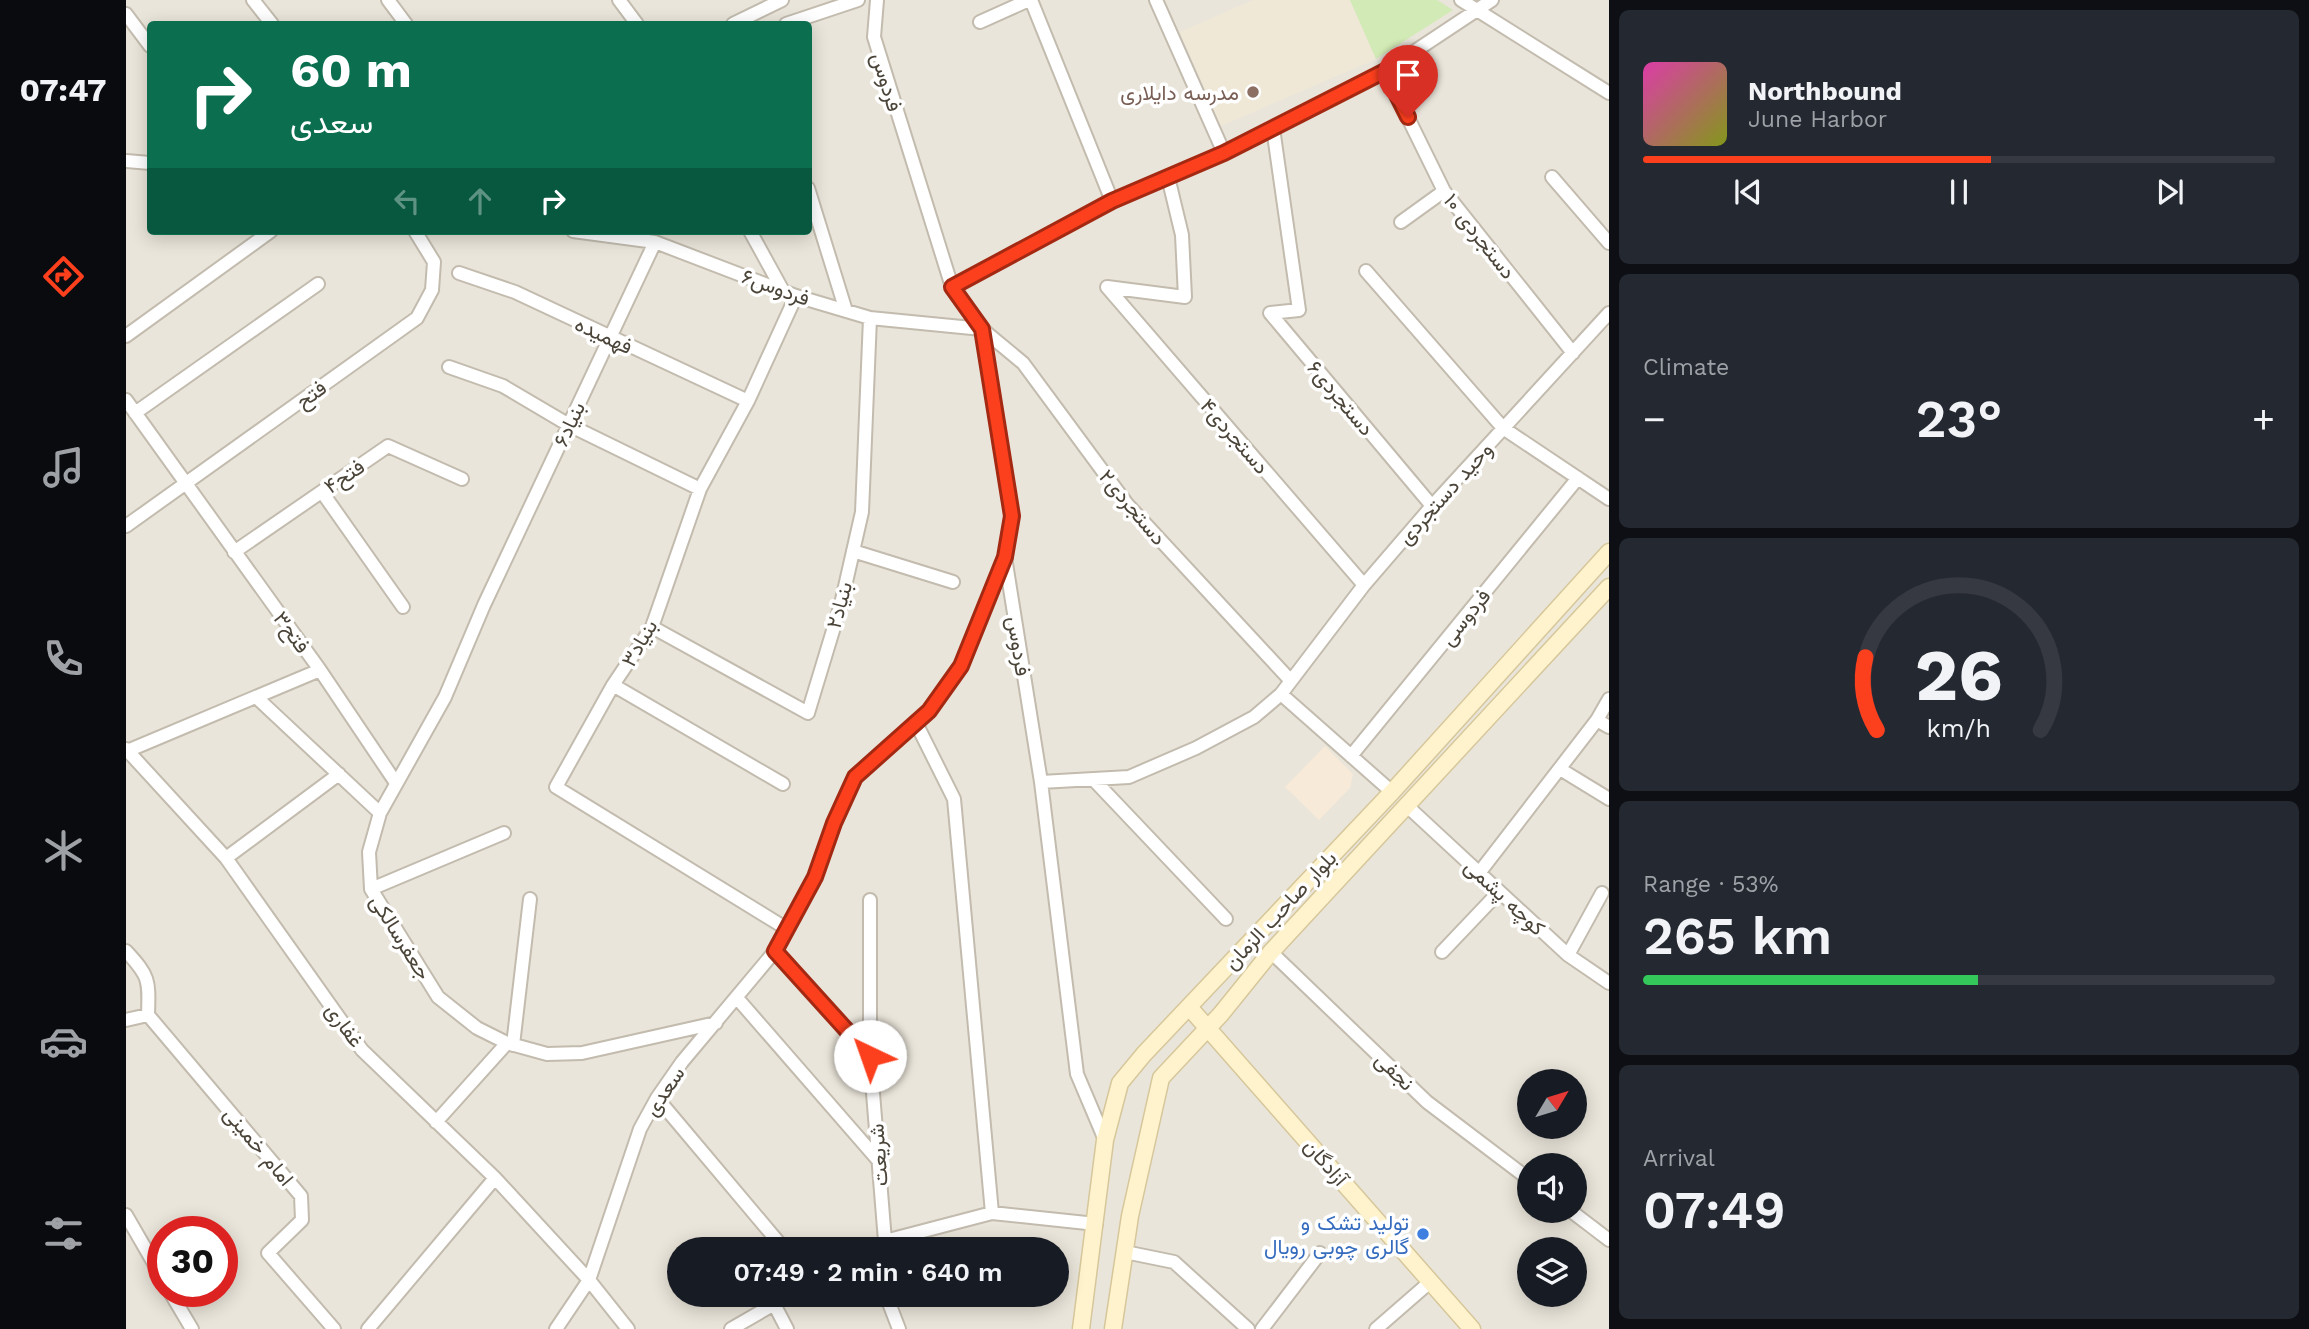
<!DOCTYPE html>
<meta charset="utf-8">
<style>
body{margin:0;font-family:"Work Sans",Vazirmatn,sans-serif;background:#242831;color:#f1f3f6;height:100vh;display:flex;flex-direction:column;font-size:26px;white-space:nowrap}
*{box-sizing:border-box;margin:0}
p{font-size:23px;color:#9ea1a6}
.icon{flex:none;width:38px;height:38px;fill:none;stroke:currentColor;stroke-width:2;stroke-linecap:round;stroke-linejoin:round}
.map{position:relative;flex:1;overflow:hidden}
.drawer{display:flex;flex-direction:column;gap:10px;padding:10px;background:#0d0f14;width:700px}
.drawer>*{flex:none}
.top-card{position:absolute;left:21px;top:21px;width:665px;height:214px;border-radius:7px;box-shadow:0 4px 18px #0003;background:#0b6e4f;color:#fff;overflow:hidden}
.needle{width:46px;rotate:52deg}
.controls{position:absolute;left:1391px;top:1069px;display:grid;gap:14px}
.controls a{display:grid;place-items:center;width:70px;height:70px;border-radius:50%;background:#171b24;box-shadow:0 4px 18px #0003;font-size:35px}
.speed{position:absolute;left:21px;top:1216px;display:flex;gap:14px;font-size:35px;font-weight:700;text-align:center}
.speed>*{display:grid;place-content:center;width:91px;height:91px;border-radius:50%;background:#171b24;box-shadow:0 4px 18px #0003;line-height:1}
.speed .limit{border:10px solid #d22;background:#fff;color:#111}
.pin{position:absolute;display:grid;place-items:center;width:60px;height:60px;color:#fff;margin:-72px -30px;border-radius:50% 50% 50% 0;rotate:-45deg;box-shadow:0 0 7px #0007}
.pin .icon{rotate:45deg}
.me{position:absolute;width:77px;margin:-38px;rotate:318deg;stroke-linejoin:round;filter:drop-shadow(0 0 5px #0008)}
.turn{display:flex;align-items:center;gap:24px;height:147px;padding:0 28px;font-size:32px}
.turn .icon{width:91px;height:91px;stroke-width:2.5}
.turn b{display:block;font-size:49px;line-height:60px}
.lanes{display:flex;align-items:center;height:66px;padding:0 28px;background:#0003;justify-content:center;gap:35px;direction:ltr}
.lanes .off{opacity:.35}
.big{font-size:52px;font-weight:600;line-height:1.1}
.drawer .tile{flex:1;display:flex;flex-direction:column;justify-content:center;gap:10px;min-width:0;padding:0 24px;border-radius:10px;background:#242831}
.drawer .dial{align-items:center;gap:0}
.dial svg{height:182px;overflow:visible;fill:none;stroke:#363941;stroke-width:7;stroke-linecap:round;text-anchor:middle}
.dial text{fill:#f1f3f6;stroke:none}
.song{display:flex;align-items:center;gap:21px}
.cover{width:84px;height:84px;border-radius:10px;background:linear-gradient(135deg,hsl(320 70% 55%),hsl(70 70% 35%))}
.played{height:7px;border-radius:4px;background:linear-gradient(90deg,#fc3f1d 55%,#363941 55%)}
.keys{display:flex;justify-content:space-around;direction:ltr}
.heat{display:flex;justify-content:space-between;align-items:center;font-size:38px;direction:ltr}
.charge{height:10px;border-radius:5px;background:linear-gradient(90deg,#34c759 53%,#363941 0)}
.trip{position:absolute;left:541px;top:1237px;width:402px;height:70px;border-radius:35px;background:#171b24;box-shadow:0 4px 18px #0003;font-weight:600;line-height:70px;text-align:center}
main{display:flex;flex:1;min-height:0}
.menu{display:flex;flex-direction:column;width:126px;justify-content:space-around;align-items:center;background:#090b0e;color:#9ea1a6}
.menu .icon{width:49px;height:49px}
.menu .active{color:#fc3f1d}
.menu b{font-size:32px;color:#f1f3f6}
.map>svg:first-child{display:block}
.residential{fill:#eae5da;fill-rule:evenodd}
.commercial{fill:#f7ead8}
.education{fill:#efe8d6}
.green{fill:#d2eab5}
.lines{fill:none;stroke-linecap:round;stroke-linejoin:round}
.street-casing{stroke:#c2bbae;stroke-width:16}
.secondary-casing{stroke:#d6c79b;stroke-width:19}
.street{stroke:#fff;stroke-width:12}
.secondary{stroke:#fff3cd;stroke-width:16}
.route-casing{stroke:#a42913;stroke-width:18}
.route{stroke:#fc3f1d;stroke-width:12}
.education-dot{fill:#8d6e63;stroke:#fff;stroke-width:2.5}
.shop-dot{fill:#3f7fe0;stroke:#fff;stroke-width:2.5}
.labels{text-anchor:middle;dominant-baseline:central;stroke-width:7;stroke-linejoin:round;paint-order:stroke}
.street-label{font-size:21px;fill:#4b4439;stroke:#fff}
.education-label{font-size:21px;fill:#785e54;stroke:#fff;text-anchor:end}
.shop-label{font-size:21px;fill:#366cbe;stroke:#fff;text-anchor:end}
</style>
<main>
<nav class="menu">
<b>07:47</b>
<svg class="icon active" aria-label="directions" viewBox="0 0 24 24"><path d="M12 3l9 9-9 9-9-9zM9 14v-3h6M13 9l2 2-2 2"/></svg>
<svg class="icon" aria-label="music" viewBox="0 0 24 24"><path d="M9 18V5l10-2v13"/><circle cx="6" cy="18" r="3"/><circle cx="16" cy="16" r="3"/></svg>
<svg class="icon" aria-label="phone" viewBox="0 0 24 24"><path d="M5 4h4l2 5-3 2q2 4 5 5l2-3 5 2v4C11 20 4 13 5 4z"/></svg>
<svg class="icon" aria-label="climate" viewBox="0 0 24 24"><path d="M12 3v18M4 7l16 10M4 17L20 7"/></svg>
<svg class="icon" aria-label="car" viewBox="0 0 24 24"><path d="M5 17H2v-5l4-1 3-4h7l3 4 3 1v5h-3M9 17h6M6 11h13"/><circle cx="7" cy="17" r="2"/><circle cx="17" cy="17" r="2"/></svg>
<svg class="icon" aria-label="filters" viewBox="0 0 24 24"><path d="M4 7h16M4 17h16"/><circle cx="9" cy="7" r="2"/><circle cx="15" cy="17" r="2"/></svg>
</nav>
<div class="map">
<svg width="1483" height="1329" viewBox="0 0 1483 1329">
<rect width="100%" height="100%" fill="#f6f3ec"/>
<path class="residential" d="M 0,0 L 1483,0 L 1483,1329 L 0,1329 ZM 24,24 L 682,24 L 682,231 L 24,231 ZM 1404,1082 L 1449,1082 L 1449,1127 L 1404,1127 ZM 1404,1166 L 1449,1166 L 1449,1211 L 1404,1211 ZM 37,1232 L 96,1232 L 96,1292 L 37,1292 ZM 553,1250 L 931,1250 L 931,1295 L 553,1295 ZM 1404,1250 L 1449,1250 L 1449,1295 L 1404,1295 Z"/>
<path class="commercial" d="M 1199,746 L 1227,774 L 1224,788 L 1193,820 L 1159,787 Z"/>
<path class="education" d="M 1127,0 L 1224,0 L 1250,59 L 1095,126 L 1054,32 Z"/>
<path class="green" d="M 1224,0 L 1311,0 L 1327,10 L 1250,59 Z"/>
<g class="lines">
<defs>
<path id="street" d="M 127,0 L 146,24
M 262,0 L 280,24
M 493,0 L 511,24
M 751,0 L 748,37 L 826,287 L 856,329 L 886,516 L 879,557 L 915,782 L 951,1074 L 979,1140
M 905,0 L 986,201
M 1030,0 L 1098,153
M 1335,0 L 1483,93
M 0,14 L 24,46
M 854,22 L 903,0
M 607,24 L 656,0
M 660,24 L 732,0
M 1259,71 L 1318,191 L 1447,353
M 1147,128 L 1173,310 L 1144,313 L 1306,506
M 0,161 L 24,163
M 1426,177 L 1483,243
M 682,188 L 720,311
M 1275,222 L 1318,191
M 447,231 L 529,242 L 670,296 L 744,318 L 856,329
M 624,231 L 657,291
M 529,242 L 358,605 L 319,697 L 254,813 L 243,852 L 245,889 L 312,997 L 351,1028 L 381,1043 L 421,1054 L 456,1053 L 590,1023
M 1240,271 L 1377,428 L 1483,499
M 333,273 L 389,292 L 622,401
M 826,287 L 986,201 L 1098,153 L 1259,71 L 1366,0
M 981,287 L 1238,585
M 981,287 L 1059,297 L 1056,235 L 1042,177
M 856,329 L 897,363 L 1001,504 L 1165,681
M 0,336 L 145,231
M 323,367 L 377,386 L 443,425 L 574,489
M 0,400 L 194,670 L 270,783
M 9,413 L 192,284
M 196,492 L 277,607
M 0,526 L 291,318 L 306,290 L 308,262 L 289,231
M 727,551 L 827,582
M 108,552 L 262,446 L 336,479
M 526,627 L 682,713 L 715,604 L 736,512 L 744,318
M 487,685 L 657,784
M 1155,694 L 1266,792
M 130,697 L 254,813
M 1471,720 L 1483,727
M 790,723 L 828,799 L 866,1213
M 0,749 L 100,858 L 236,1050 L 369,1178 L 463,1280 L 502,1329
M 1,751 L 194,670
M 1225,756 L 1452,478
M 1434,769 L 1483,799
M 967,779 L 1100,919
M 915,782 L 1003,777 L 1070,748 L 1128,717 L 1155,694 L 1238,585 L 1306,506 L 1483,313
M 1280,805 L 1442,955 L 1483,983
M 100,858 L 213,774
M 1353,873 L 1471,720 L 1483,699
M 245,889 L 378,833
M 744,900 L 744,1056 L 759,1241
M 661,929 L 430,787 L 487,685 L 526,627 L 574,489 L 622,401 L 670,296
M 0,951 C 24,977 23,980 22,1015
M 649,951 L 744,1056
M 1145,952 L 1301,1102 L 1404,1180
M 1316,952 L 1373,892
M 1442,955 L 1476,893
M 611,998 L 752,1160
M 0,1020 L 22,1015 L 175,1196 L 176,1220 L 142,1253 L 208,1329
M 387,1045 L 404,899
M 531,1098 L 659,1250
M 310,1122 L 381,1043
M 1445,1211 L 1483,1240
M 0,1215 L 37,1279
M 744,1250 L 759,1241 L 866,1213 L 970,1224
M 999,1252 L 1048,1262 L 1122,1329
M 44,1292 L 66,1329
M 763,1303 L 773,1329
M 648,1304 L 661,1329
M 242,1329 L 369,1178
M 430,1329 L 463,1280 L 514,1129 L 531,1098 L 556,1062 L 649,951 L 689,877 L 708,823 L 729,777 L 803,711 L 835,666 L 879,557
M 605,1329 L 664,1295
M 1136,1329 L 1194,1253
M 1250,1329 L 1304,1282"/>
<path id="secondary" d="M 1063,1007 L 1346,1329
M 955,1329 L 979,1140 L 994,1083 L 1018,1054 L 1266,792 L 1483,552
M 987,1329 L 1004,1216 L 1035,1078 L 1095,1014 L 1145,952 L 1483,587"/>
</defs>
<use href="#street" class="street-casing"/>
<use href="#secondary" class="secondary-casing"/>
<use href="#street" class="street"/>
<use href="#secondary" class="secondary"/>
</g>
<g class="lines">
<defs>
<path id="route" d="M 744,1056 L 649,951 L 689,877 L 708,823 L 729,777 L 803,711 L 835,666 L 879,557 L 886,516 L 856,329 L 826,287 L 986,201 L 1098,153 L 1259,71 L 1282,117"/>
</defs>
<use href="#route" class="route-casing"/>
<use href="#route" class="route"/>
</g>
<circle class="education-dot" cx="1127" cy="92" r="7"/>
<circle class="shop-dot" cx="1297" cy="1234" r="7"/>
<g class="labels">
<g class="street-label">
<text transform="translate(761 82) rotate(73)">فردوس</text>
<text transform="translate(1354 236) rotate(52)">دستجردی ۱۰</text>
<text transform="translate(650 287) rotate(20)">فردوس۶</text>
<text transform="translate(478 335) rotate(25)">فهمیده</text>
<text transform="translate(185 394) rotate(-35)">فتح</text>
<text transform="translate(1215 398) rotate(50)">دستجردی۶</text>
<text transform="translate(443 424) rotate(-65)">بنیاد۶</text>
<text transform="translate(1109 436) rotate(49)">دستجردی۴</text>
<text transform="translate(218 476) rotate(-34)">فتح۴</text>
<text transform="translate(1319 493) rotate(-48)">وحید دستجردی</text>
<text transform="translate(1007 507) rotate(50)">دستجردی۲</text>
<text transform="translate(713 605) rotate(-75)">بنیاد۲</text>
<text transform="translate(1339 617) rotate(-51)">فردوسی</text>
<text transform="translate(166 632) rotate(54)">فتح۳</text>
<text transform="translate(513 643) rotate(-60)">بنیاد۳</text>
<text transform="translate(893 646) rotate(81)">فردوس</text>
<text transform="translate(1379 897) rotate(43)">کوچه پشمی</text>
<text transform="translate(1154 910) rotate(-47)">بلوار صاحب الزمان</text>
<text transform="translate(275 937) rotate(58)">جعفرسالکی</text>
<text transform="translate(219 1025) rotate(54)">غفاری</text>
<text transform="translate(1269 1071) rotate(44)">نجفی</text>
<text transform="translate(538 1091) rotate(-56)">سعدی</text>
<text transform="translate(133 1146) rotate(50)">امام خمینی</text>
<text transform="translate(752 1155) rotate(-94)">شریعت</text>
<text transform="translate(1200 1162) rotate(49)">آزادگان</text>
</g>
<g class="education-label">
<text x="1113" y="92">مدرسه دایلاری</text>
</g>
<g class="shop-label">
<text x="1283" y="1222">تولید تشک و<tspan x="1283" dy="24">گالری چوبی رویال</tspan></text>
</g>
</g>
</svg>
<div class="controls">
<a><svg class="needle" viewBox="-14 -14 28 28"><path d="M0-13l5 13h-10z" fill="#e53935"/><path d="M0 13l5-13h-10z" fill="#9ea1a6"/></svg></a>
<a><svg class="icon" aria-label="sound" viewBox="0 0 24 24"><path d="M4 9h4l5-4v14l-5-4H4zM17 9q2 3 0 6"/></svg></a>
<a><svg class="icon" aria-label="layers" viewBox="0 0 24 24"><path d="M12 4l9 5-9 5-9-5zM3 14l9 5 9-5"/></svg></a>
</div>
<div class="speed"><div class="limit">30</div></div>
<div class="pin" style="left:1282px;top:117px;background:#d93025"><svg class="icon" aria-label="arrive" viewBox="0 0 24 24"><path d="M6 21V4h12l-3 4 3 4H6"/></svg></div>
<svg class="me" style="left:744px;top:1056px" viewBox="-20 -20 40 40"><circle r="19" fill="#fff"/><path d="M0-13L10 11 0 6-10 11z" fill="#fc3f1d"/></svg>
<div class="trip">07:49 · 2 min · 640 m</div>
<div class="top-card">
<div class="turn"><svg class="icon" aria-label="right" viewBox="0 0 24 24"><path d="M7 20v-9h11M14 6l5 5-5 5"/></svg><div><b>60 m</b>سعدی</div></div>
<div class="lanes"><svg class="icon off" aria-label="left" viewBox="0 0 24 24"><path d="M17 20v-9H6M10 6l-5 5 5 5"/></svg><svg class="icon off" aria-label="ahead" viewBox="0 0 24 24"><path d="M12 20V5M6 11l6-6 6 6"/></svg><svg class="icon" aria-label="right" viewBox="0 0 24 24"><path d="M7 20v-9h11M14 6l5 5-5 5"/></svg></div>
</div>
</div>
<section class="drawer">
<div class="tile">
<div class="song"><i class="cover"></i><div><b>Northbound</b><p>June Harbor</p></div></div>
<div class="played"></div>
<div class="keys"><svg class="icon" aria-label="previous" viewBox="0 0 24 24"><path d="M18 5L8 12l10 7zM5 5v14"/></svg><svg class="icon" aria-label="pause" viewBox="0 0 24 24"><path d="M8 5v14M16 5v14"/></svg><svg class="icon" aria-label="next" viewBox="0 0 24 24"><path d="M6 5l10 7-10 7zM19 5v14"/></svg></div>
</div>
<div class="tile"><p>Climate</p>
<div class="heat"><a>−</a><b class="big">23°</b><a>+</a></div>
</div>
<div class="tile dial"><svg viewBox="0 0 100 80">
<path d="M14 69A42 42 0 1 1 86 69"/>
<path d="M14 69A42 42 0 0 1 9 37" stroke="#fc3f1d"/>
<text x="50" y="56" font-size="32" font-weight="700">26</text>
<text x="50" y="72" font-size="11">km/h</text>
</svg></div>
<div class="tile"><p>Range · 53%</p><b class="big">265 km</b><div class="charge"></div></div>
<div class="tile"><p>Arrival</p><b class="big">07:49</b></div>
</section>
</main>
